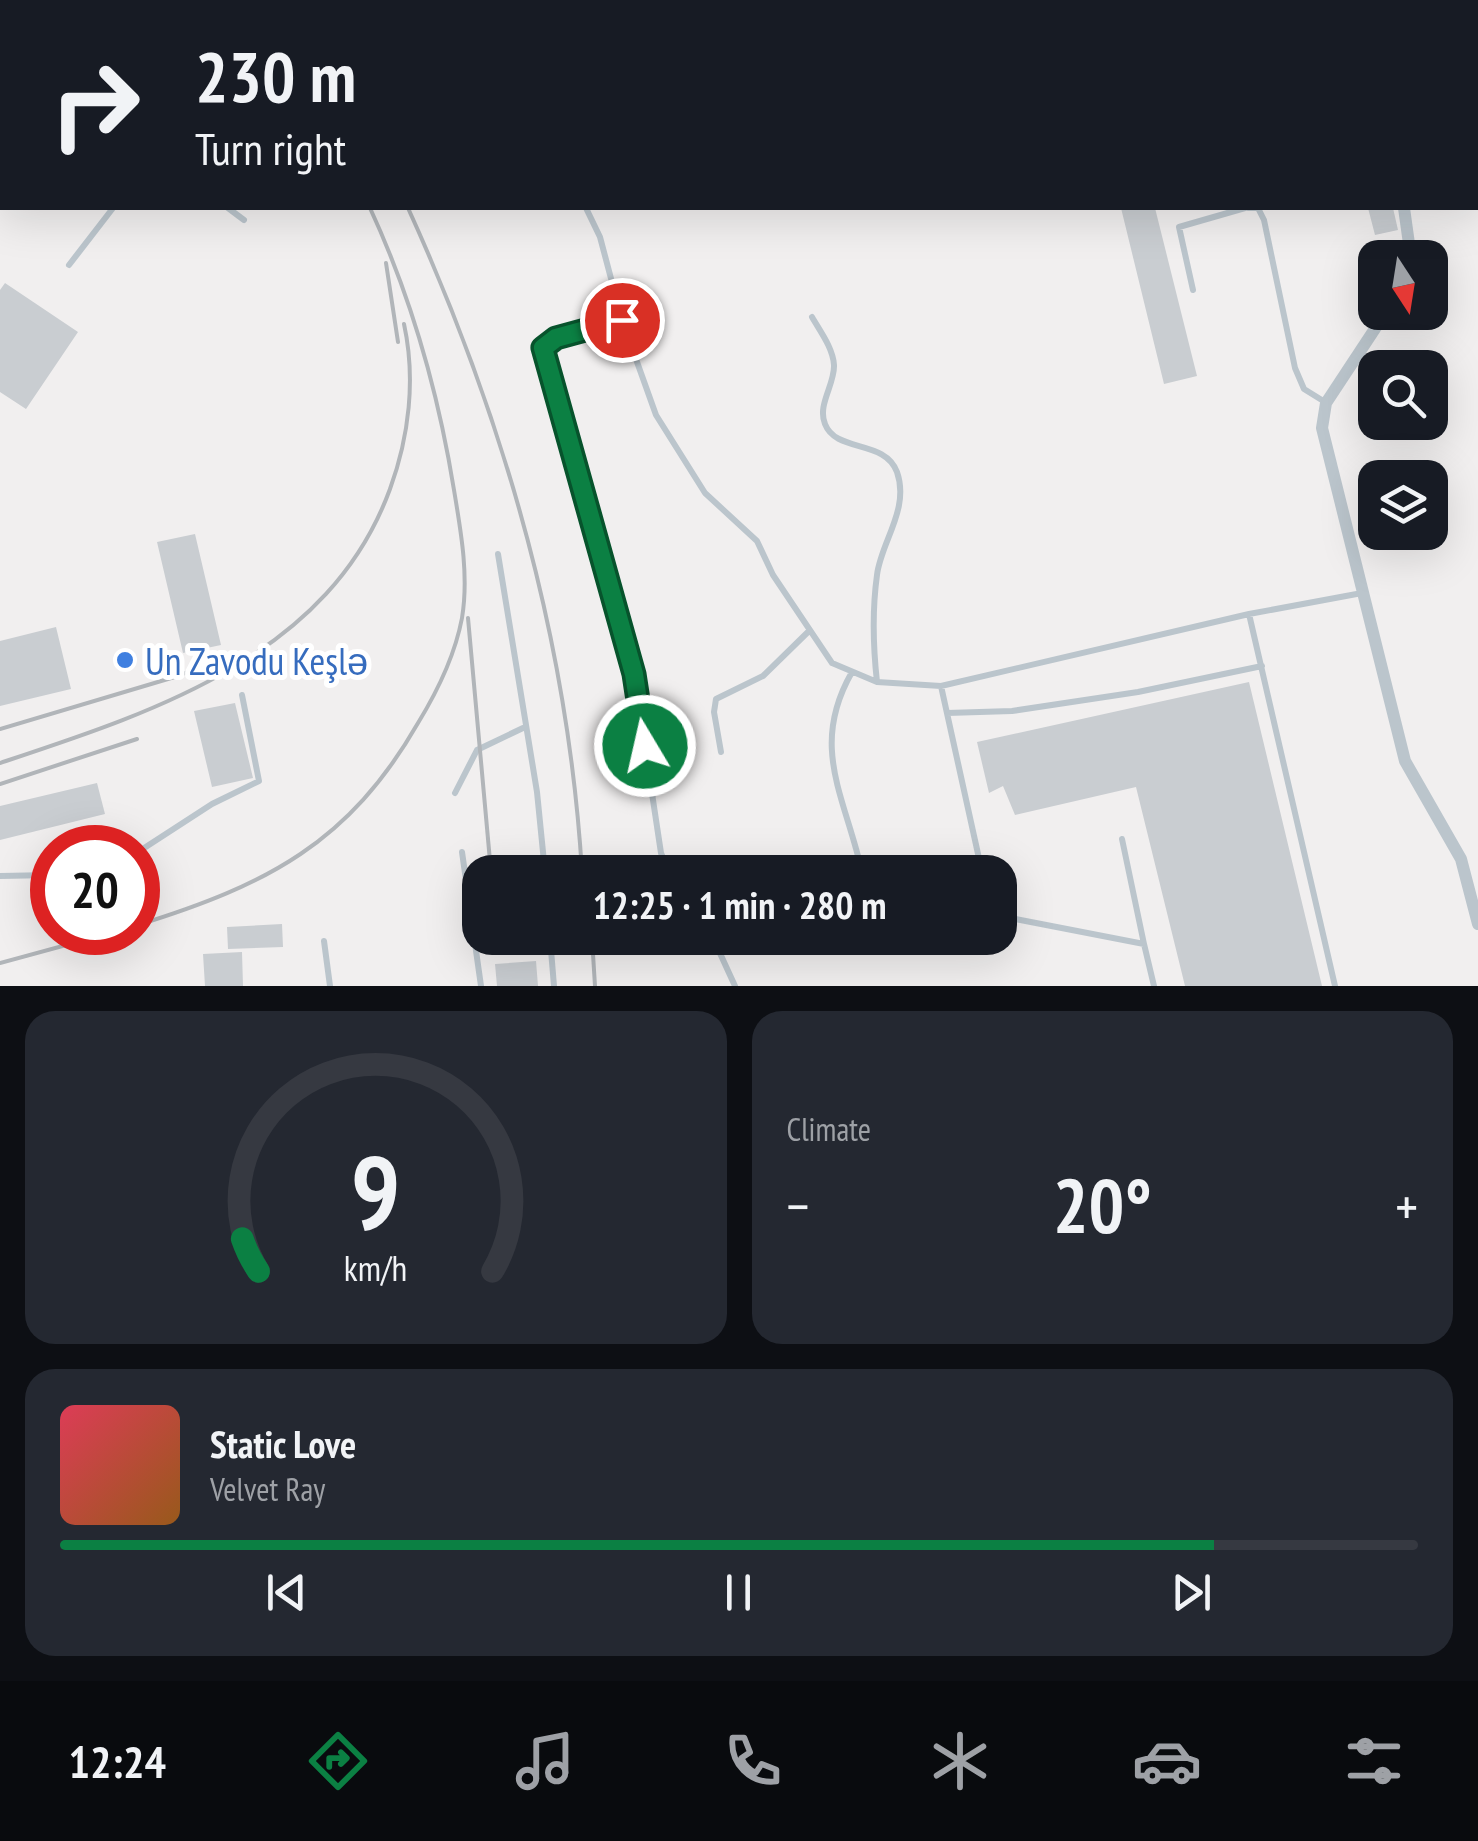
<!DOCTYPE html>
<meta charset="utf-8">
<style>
body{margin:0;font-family:"PT Sans Narrow",sans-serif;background:#242831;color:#f1f3f6;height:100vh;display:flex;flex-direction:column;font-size:38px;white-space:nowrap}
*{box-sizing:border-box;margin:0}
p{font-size:32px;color:#9ea1a6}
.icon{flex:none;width:55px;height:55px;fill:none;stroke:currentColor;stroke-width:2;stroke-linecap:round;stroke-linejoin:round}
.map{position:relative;height:986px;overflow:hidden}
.details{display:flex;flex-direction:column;gap:25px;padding:25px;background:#0d0f14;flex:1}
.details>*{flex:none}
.banner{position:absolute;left:0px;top:0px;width:1480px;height:210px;box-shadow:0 10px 40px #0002;background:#171b24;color:#f1f3f6;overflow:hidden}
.needle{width:65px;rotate:168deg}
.buttons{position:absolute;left:1358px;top:240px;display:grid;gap:20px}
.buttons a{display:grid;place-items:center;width:90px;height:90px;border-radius:20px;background:#171b24;box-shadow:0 10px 40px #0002;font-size:50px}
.speed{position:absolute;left:30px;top:825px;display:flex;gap:20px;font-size:50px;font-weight:700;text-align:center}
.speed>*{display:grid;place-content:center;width:130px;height:130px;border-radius:50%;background:#171b24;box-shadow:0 10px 40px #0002;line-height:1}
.speed .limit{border:15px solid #d22;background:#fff;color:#111}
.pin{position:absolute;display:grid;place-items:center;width:85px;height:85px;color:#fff;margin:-42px;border:5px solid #fff;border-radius:50%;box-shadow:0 2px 10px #0007}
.me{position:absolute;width:110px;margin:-55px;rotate:351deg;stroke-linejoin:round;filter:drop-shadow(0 0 8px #0008)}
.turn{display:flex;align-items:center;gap:35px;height:210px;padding:0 30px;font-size:45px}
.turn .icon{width:130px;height:130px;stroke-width:2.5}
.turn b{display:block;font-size:70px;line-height:85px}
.big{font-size:75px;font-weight:800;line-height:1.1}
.details .card{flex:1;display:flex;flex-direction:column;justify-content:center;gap:15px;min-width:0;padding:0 35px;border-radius:30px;background:#242831}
.details .dial{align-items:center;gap:0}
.dial svg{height:260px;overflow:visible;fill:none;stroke:#363941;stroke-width:7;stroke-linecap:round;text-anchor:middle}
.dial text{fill:#f1f3f6;stroke:none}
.song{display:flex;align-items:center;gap:30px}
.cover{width:120px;height:120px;border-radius:15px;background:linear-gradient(135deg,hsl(350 70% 55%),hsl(30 70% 35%))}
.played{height:10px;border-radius:5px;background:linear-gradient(90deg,#0b8043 85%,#363941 85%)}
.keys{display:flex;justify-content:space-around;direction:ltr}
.heat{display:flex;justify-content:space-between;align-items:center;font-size:55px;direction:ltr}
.details .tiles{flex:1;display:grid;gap:25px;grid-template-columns:1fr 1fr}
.card:last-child{grid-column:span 2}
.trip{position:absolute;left:462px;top:855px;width:555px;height:100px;border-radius:30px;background:#171b24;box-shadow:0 10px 40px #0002;font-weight:800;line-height:100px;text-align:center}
.dock{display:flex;height:160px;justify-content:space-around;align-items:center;background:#090b0e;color:#9ea1a6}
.dock .icon{width:70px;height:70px}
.dock .selected{color:#0b8043}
.dock b{font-size:45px;color:#f1f3f6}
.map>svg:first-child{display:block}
.building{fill:#c9cdd1}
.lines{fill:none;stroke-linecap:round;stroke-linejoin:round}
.service{stroke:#bbc5cc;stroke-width:6}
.minor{stroke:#bbc5cc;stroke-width:12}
.rail{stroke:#b1b5b9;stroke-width:4}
.route-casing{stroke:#07532c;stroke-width:25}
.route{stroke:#0b8043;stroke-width:18}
.shop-dot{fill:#3f7fe0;stroke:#fff;stroke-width:4}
.labels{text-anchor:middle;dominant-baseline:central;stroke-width:10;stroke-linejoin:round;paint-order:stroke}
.shop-label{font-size:38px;fill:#366cbe;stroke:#fff;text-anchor:start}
</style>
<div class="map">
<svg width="1478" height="986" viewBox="0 0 1478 986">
<rect width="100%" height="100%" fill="#f1efef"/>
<path class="building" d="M 1121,208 L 1155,208 L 1197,376 L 1164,384 Z
M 1368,208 L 1393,208 L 1398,230 L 1375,235 Z
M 5,283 L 78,332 L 26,409 L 0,392 L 0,290 Z
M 195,534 L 221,645 L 183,653 L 157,542 Z
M 56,627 L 71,689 L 0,706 L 0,641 Z
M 1249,682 L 1322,986 L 1185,986 L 1136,787 L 1015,815 L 1003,786 L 989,793 L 977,742 Z
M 235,703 L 253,778 L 212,787 L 194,711 Z
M 97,783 L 105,814 L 0,840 L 0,806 Z
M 282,924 L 283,947 L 228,949 L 227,927 Z
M 242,952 L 243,986 L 205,986 L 203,954 Z
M 536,961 L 538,986 L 497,986 L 495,964 Z"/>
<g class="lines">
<path class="service" d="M 123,0 L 124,2
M 199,0 L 201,2
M 1222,0 L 1222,2
M 1411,0 L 1411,2
M 747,2 L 747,0
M 0,166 L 2,164
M 228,208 L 244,220
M 586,208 L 600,237 L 622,320 L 656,415 L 705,493 L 757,541 L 773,575 L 832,663 L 877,682 L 941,686 L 1249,614
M 1248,208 L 1258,208 L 1264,220 L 1295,368 L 1304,389 L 1325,402
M 69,265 L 113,208
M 1193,290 L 1179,227 L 1245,208
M 812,317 C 820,331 833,348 834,365 C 835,384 817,405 825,424 C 836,453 885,439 897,472 C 910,509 881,542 877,575 C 872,611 873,646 877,682
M 622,320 L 556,338 L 543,348 L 634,674 L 661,853 L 669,872
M 498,554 L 537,792 L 545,872
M 852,672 C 809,747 845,796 862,872
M 941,686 L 982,872
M 947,713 L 1012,711 L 1138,692 L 1262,666
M 721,752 L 714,712 L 716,699 L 763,676 L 809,631
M 455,793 L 477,750 L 523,728
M 1122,839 L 1144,944
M 138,852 L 212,804 L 259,781 L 242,695
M 462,852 L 481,986
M 0,876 L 52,875
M 1000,916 L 1144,944 L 1154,986
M 550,938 L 554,986
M 713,938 L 735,986
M 324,941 L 330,986
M 1335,986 L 1249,614 L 1362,593"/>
<path class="minor" d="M 1372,0 L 1372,2
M 1404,208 L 1411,258
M 1386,312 L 1326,403 L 1322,428 L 1405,761 L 1461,859 L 1478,924"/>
<path class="rail" d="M 263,0 L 265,2
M 297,0 L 298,2
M 408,208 C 503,417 568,642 582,872
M 386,263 L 398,342
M 468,618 L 491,872
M 0,729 L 178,676 L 228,655
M 0,763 C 154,712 329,656 390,489 C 409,437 416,379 404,324
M 0,784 L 137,739
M 138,925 C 267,885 349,843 418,723 C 437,692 455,655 462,618 C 469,576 461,532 454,490 C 438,391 412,299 370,208
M 498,938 L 499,951
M 592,938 L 595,986
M 0,963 L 114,932"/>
</g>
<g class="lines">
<defs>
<path id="route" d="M 622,320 L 556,338 L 543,348 L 634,674 L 645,746"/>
</defs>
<use href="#route" class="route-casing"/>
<use href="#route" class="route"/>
</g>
<circle class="shop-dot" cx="125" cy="660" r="10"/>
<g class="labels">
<g class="shop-label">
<text x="145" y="660">Un Zavodu Keşlə</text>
</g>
</g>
</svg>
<div class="buttons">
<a><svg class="needle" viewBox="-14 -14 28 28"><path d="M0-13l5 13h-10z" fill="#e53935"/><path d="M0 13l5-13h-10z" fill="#9ea1a6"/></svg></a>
<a><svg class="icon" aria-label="search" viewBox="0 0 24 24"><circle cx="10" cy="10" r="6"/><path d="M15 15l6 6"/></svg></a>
<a><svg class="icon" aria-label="layers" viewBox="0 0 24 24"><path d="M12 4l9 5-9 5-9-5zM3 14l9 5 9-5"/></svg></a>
</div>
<div class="speed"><div class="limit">20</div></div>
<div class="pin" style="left:622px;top:320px;background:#d93025"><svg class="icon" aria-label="arrive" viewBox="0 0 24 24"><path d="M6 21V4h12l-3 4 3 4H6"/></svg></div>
<svg class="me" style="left:645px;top:746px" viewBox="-20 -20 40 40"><circle r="17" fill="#0b8043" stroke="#fff" stroke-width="3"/><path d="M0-11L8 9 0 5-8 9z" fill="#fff"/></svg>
<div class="trip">12:25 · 1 min · 280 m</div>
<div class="banner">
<div class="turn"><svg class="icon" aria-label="right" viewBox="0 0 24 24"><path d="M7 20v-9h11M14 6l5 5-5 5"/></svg><div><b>230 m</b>Turn right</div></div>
</div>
</div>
<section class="details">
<div class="tiles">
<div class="card dial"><svg viewBox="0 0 100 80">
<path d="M14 69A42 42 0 1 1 86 69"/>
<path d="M14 69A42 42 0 0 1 9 59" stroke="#0b8043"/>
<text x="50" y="56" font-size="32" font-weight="700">9</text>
<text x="50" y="72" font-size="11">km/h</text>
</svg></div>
<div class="card"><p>Climate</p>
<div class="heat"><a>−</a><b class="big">20°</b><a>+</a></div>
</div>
<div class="card">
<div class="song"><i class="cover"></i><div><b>Static Love</b><p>Velvet Ray</p></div></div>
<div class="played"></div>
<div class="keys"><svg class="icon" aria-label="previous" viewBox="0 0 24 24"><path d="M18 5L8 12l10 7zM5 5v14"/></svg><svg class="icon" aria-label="pause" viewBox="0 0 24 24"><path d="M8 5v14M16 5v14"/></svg><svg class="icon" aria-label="next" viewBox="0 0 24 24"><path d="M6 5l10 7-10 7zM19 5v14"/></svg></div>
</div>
</div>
</section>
<nav class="dock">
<b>12:24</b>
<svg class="icon selected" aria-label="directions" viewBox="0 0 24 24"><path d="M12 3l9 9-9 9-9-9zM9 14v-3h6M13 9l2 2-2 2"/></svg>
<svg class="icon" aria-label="music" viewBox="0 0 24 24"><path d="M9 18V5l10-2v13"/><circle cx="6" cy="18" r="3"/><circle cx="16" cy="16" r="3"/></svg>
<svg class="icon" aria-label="phone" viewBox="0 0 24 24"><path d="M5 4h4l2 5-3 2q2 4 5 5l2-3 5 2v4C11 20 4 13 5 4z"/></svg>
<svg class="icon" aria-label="climate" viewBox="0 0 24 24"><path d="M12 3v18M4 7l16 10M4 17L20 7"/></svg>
<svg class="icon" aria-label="car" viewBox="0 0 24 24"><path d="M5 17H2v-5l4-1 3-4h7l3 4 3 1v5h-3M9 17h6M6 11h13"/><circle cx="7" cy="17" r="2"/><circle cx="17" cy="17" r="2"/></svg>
<svg class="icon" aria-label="filters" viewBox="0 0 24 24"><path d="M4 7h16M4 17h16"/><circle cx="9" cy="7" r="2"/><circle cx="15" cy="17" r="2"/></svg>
</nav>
